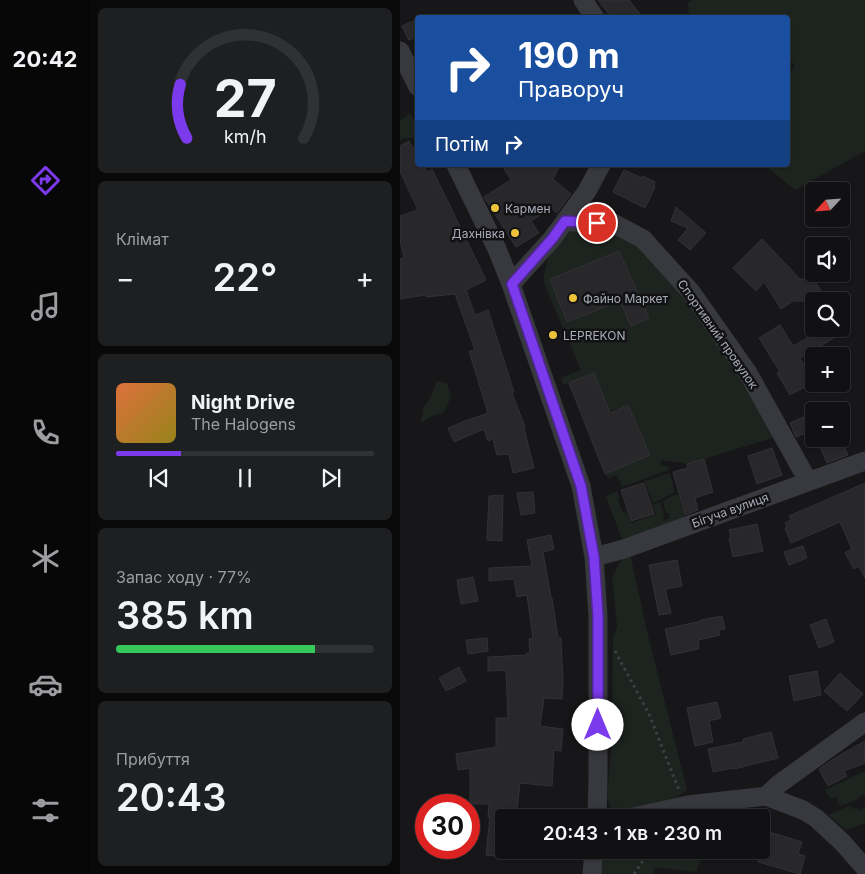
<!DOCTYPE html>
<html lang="uk">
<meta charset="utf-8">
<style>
body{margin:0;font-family:Inter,sans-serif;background:#1e1f21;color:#f1f3f6;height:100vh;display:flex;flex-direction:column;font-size:19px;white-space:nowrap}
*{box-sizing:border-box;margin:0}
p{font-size:16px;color:#9c9da0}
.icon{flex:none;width:28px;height:28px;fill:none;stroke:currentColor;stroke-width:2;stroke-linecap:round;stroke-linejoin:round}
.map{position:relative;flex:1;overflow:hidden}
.panel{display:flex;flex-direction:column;gap:8px;padding:8px;background:#09090a;width:310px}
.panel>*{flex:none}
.hud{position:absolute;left:15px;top:15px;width:375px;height:152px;border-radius:5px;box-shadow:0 1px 4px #0004,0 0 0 1px #303133;background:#1a4fa0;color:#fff;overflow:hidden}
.needle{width:32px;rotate:244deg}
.buttons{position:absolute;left:405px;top:182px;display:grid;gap:10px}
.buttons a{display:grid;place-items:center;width:45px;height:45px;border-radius:5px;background:#111113;box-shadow:0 1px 4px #0004,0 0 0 1px #303133;font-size:25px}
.speed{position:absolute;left:15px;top:794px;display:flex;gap:10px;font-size:25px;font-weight:700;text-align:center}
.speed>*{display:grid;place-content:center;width:65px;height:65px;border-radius:50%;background:#111113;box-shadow:0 1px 4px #0004,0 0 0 1px #303133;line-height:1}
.speed .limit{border:8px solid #d22;background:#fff;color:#111}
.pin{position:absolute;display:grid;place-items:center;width:42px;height:42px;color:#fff;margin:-21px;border:2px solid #fff;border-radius:50%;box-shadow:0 1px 5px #0007}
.me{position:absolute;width:55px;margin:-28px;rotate:0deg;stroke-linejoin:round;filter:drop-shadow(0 0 4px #0008)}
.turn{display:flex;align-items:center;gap:18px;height:105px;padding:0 20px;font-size:22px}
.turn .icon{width:65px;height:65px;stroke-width:2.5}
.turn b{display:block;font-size:35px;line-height:42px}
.then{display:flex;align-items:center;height:48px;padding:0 20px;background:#0003;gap:10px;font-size:19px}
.big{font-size:38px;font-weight:600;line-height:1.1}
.panel .card{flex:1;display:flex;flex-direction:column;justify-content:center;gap:8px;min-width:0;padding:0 18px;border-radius:8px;background:#1e1f21}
.panel .dial{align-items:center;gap:0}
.dial svg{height:130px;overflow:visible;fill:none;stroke:#303133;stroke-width:7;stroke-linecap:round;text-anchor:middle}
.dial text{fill:#f1f3f6;stroke:none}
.song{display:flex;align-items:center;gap:15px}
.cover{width:60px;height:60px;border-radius:8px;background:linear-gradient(135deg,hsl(20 70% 55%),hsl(50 70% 35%))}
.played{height:5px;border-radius:2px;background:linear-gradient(90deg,#7c3aed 25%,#303133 25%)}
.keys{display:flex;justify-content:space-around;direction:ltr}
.heat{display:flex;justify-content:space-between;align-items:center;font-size:28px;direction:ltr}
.charge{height:8px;border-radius:4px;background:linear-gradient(90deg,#34c759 77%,#303133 0)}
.trip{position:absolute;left:95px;top:809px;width:275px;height:50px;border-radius:5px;background:#111113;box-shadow:0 1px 4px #0004,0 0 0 1px #303133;font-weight:600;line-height:50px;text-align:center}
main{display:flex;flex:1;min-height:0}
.dock{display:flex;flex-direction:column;width:90px;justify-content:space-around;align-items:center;background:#070708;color:#9c9da0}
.dock .icon{width:35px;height:35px}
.dock .active{color:#7c3aed}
.dock b{font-size:22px;color:#f1f3f6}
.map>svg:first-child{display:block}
.green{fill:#1d241f}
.building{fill:#28272a;stroke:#323135}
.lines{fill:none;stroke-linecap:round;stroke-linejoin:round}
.path{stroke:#3e4045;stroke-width:3;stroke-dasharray:2.5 4;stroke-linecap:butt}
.minor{stroke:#38393e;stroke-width:19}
.route-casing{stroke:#51269a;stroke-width:12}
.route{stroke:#7c3aed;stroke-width:9}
.poi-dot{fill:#eec33a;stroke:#121214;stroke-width:2}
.labels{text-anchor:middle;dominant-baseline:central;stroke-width:5;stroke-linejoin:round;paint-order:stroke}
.poi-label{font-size:12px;fill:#aaadb9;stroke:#121214;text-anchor:start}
.street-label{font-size:12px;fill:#aaadb9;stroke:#121214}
</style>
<main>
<nav class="dock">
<b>20:42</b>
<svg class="icon active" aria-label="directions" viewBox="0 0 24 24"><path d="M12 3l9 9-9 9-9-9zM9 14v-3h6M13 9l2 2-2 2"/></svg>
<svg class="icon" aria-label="music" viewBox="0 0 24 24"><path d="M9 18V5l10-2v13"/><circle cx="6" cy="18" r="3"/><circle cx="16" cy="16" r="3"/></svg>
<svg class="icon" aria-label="phone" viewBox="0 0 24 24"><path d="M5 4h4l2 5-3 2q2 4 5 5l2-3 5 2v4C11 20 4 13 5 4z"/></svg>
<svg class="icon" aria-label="climate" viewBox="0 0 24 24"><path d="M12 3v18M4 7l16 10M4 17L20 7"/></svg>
<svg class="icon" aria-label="car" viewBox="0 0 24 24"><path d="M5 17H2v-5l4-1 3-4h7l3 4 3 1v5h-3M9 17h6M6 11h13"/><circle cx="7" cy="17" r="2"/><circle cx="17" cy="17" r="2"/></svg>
<svg class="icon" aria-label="filters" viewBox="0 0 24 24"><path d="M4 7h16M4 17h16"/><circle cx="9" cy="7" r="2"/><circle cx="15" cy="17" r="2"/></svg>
</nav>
<section class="panel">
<div class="card dial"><svg viewBox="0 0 100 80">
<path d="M14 69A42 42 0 1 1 86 69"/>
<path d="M14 69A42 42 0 0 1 10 36" stroke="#7c3aed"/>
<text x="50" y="56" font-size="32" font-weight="700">27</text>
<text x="50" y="72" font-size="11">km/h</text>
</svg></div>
<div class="card"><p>Клімат</p>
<div class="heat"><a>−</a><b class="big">22°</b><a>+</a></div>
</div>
<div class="card">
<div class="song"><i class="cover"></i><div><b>Night Drive</b><p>The Halogens</p></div></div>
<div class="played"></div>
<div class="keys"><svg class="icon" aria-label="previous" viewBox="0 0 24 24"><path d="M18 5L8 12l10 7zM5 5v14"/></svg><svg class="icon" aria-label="pause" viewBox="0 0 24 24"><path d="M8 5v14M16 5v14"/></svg><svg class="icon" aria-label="next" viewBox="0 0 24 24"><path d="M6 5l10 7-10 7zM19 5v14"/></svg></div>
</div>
<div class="card"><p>Запас ходу · 77%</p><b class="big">385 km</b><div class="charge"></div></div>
<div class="card"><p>Прибуття</p><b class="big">20:43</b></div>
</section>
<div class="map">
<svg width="465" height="874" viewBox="0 0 465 874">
<rect width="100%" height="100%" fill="#171719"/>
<path class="green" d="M 292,0 L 465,0 L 465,151 L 395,190 L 365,165 L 388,165 L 388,75 L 395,66 L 388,58 L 388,18 L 289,17 L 288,3 Z
M 10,113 L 17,126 L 17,138 L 4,138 L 0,140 L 0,121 Z
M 199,225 L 242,242 L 332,359 L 375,437 L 287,464 L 262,460 L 260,464 L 268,467 L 269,470 L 222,487 L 217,475 L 208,478 L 205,474 L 249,455 L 228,405 L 202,414 L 206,403 L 194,374 L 163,385 L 161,378 L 181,370 L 143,281 L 147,261 L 150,253 L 172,227 Z
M 37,381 L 47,383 L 51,397 L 44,412 L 32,416 L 21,423 L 23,408 L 30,398 Z
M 270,473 L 275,492 L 253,503 L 245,481 Z
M 217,492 L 219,498 L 218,500 L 223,513 L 227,513 L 230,523 L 256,515 L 253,505 L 260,502 L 264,514 L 263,515 L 265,520 L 270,518 L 268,513 L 266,513 L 263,501 L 276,494 L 276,495 L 278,494 L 285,518 L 222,540 L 206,496 Z
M 227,554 L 230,554 L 248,635 L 287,790 L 275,798 L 226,814 L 218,813 L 211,808 L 207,798 L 212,744 L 213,637 L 217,627 L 212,578 L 219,564 Z
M 465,771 L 465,795 L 460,796 L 459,799 L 440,806 L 436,797 L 430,798 L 425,790 Z
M 451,805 L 453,809 L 458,808 L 460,811 L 463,810 L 462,808 L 465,807 L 465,823 L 446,830 L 428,815 Z
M 206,850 L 304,850 L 296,872 L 255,867 L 253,874 L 201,874 Z"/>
<path class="building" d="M 198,0 L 229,0 L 243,18 L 212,18 Z
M 18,19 L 18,36 L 9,40 L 2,26 Z
M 9,141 L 18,155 L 18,165 L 23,165 L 28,172 L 32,169 L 86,280 L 66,290 L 75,315 L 88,310 L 114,392 L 112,393 L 125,427 L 124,428 L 134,468 L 113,473 L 109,454 L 97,455 L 93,439 L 88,441 L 84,429 L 54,442 L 48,428 L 65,421 L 88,413 L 69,351 L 75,350 L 55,294 L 26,297 L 26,295 L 0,299 L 0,259 L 4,258 L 0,240 L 0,216 L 18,210 L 0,171 L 0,146 Z
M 102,165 L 160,165 L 153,179 L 171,194 L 157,213 L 151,208 L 131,221 L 139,233 L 116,247 L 84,197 L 111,180 Z
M 224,170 L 242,178 L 243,176 L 255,182 L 254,186 L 255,187 L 245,208 L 213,192 Z
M 276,207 L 306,233 L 290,250 L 278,240 L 288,228 L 271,221 Z
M 362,239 L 401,280 L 410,274 L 428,301 L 393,301 L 381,309 L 364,282 L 356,291 L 333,268 Z
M 219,251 L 249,318 L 231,326 L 220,301 L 167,322 L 150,279 Z
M 380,325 L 393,346 L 423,329 L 449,329 L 400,358 L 414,382 L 390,395 L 377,373 L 380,372 L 359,338 Z
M 194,373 L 210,413 L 228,405 L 250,455 L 205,474 L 169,383 Z
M 410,414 L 414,422 L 414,429 L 396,437 L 390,423 Z
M 417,439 L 441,439 L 448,455 L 427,463 Z
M 372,448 L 382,475 L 357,484 L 348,456 Z
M 304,459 L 313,492 L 295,498 L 298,510 L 285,515 L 273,472 L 288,468 L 287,464 Z
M 244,483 L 254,514 L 231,521 L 221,490 Z
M 465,483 L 465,578 L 459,566 L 454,569 L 445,553 L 452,549 L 440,522 L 391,543 L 385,528 L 387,527 L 385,523 L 391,520 L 389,516 Z
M 133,492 L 135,513 L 121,515 L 117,493 Z
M 103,495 L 102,541 L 87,540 L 89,496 Z
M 357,524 L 363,551 L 333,557 L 329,538 L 331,537 L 329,530 Z
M 151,535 L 154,549 L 143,552 L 151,598 L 152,598 L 158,638 L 161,638 L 163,681 L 162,699 L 144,698 L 140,726 L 163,729 L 161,751 L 154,750 L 152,786 L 120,783 L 116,818 L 104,818 L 104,857 L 86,855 L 90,817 L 88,817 L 89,804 L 70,804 L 70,768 L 58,770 L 56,754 L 96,747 L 96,718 L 108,718 L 106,670 L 88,671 L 88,657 L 127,655 L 126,653 L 130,653 L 129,639 L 133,639 L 127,595 L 117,597 L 114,579 L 89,581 L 89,568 L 132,566 L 127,540 Z
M 403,546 L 407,558 L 389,565 L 384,552 Z
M 277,560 L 282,586 L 265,589 L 271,613 L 259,615 L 249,565 Z
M 73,577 L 78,601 L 61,604 L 57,580 Z
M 322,616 L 325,629 L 319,630 L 320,635 L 298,640 L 299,649 L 271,655 L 265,629 L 302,621 L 301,620 Z
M 426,619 L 434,642 L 419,648 L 410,625 Z
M 87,638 L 88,651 L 68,654 L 66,640 Z
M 59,667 L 66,681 L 46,691 L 39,678 Z
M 417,671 L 421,695 L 394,701 L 389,676 Z
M 440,673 L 463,694 L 447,711 L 424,691 Z
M 317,702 L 321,718 L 309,721 L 313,742 L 295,746 L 287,708 Z
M 371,732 L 378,758 L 334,769 L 334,768 L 313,772 L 308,749 L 343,742 L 343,739 Z
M 465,741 L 465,763 L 444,771 L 447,776 L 428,786 L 419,769 L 435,758 Z
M 363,830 L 402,842 L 398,854 L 405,856 L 400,874 L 358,862 L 361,850 Z"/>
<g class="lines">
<path class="path" d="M 215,651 L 249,714 L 279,790
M 234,874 L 250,850"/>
<path class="minor" d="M 183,0 L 195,18
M 0,51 L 18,87
M 56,165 L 97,249 L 111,284 L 181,486 L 194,557 L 198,616 L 198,779 L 197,818
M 165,221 L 183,223 L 211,222 L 243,239 L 291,292 L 348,373 L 408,481
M 111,284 L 152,239 L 187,191 L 201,165
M 194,557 L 224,549 L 465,461
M 366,796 L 379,784 L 465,722
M 229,818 L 288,805 L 366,796 L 403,810 L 416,818 L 442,842 L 465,868
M 192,874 L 194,850"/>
</g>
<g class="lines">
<defs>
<path id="route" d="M 197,223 L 165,221 L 152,239 L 112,284 L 181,486 L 194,557 L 198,616 L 198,725"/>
</defs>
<use href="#route" class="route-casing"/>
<use href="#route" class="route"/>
</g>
<g class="poi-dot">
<circle cx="95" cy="208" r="5"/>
<circle cx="115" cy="233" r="5"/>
<circle cx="173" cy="298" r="5"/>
<circle cx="153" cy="335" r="5"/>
</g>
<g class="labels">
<g class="poi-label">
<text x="105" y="208">Кармен</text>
<text x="105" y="233" text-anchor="end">Дахнівка</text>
<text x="183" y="298">Файно Маркет</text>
<text x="163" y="335">LEPREKON</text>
</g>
<g class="street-label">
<text transform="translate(318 334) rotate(55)">Спортивний провулок</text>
<text transform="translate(330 510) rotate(-20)">Бігуча вулиця</text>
</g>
</g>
</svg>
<div class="buttons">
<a><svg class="needle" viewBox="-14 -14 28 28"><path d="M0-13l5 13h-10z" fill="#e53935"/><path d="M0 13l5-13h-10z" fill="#9c9da0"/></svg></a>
<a><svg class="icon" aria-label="sound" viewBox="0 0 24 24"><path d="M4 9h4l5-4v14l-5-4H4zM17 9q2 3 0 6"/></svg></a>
<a><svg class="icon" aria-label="search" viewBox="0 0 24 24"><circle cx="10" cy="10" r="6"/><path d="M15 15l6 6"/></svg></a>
<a>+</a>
<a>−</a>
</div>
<div class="speed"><div class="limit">30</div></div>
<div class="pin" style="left:197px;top:223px;background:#d93025"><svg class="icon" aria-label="arrive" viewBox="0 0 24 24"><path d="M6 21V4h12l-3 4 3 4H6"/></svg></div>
<svg class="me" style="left:198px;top:725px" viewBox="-20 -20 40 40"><circle r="19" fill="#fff"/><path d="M0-13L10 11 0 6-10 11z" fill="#7c3aed"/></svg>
<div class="trip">20:43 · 1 хв · 230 m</div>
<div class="hud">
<div class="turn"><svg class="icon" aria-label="right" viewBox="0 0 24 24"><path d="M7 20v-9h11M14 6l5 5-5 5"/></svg><div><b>190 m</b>Праворуч</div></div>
<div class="then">Потім<svg class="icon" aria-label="right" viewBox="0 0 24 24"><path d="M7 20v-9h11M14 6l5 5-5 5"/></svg></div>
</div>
</div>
</main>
